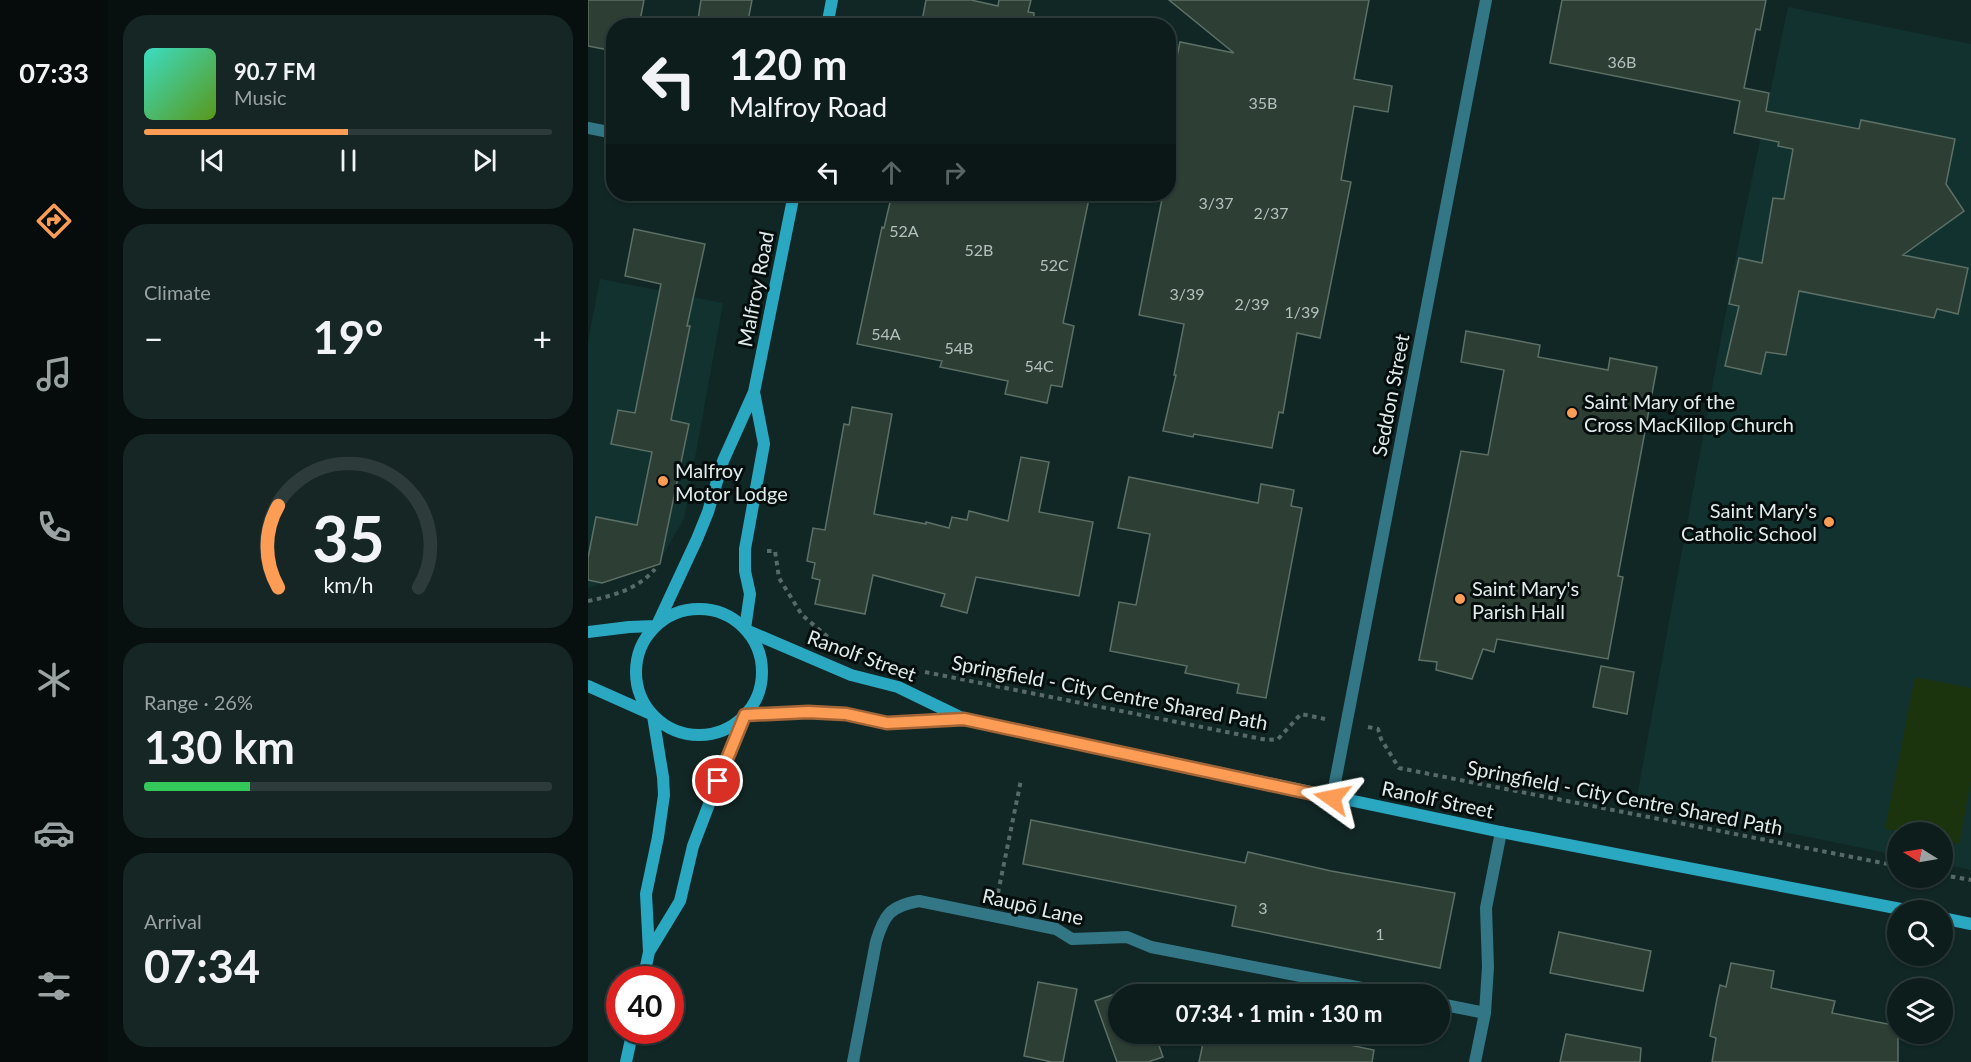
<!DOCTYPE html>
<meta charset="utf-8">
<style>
body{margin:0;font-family:Lato,sans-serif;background:#162625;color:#f1f3f6;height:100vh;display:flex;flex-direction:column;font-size:22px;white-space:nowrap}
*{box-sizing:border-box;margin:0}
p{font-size:20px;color:#9aa2a3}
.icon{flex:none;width:33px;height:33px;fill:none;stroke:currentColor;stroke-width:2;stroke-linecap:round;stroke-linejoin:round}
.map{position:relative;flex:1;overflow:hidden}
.sheet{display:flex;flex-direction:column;gap:15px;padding:15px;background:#07100f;width:480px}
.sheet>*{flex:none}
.top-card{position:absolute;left:18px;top:18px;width:570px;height:183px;border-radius:24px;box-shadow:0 2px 4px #0004,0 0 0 2px #2d3b3b;background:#0d1d1c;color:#f1f3f6;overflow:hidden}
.needle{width:39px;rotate:281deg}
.fabs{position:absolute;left:1299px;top:822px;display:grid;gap:12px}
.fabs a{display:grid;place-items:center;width:66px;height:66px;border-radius:50%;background:#0d1d1c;box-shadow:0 2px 4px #0004,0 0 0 2px #2d3b3b;font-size:30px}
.speed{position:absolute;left:18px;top:966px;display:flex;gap:12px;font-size:30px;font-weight:700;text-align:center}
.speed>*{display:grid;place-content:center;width:78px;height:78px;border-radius:50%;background:#0d1d1c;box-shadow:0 2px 4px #0004,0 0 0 2px #2d3b3b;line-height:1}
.speed .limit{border:9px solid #d22;background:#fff;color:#111}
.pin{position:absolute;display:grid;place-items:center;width:51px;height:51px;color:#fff;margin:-26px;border:3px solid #fff;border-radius:50%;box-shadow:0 2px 6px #0007}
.me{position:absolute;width:66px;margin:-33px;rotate:282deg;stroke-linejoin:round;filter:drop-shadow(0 0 4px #0008)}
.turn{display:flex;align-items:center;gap:21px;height:126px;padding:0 24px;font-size:27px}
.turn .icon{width:78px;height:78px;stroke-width:2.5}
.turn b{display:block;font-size:42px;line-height:51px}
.lanes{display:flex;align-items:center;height:57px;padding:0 24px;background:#0003;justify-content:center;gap:30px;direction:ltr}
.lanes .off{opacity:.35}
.big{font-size:45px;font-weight:700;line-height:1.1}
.sheet .tile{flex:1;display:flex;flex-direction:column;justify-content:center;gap:9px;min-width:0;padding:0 21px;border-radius:24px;background:#162625}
.sheet .dial{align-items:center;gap:0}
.dial svg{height:156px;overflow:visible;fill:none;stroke:#2d3b3b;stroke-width:7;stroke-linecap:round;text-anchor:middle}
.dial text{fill:#f1f3f6;stroke:none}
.song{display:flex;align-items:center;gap:18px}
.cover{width:72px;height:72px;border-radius:9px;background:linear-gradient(135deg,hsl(170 70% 55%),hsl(90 70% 35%))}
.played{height:6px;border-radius:3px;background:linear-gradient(90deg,#fd9c55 50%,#2d3b3b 50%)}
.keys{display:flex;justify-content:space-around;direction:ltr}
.heat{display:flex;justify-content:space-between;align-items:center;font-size:33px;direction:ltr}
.charge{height:9px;border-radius:4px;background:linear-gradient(90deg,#34c759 26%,#2d3b3b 0)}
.trip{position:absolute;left:520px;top:984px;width:342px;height:60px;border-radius:30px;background:#0d1d1c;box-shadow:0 2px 4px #0004,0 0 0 2px #2d3b3b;font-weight:700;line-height:60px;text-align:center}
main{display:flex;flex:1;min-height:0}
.dock{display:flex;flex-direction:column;width:108px;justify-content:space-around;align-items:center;background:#050c0b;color:#9aa2a3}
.dock .icon{width:42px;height:42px}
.dock .current{color:#fd9c55}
.dock b{font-size:27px;color:#f1f3f6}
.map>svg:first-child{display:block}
.built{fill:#123230}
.green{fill:#1c340d}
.building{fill:#2d3e35;stroke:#5d7066;stroke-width:1.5}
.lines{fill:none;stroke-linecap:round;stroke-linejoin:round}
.path{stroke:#576a68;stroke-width:4;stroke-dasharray:4.5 4.5;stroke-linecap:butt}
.street{stroke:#337787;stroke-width:12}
.secondary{stroke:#2aa8c2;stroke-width:12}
.route-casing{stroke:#a46537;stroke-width:15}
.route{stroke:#fd9c55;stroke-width:10}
.poi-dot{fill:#fd9c55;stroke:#050e0d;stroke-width:2}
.labels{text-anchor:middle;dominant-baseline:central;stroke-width:6;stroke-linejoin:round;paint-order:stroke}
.number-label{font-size:16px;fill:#b3c0be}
.street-label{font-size:20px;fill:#e0eceb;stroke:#050e0d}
.poi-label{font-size:20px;fill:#e0eceb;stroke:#050e0d;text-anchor:start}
</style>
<main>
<nav class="dock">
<b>07:33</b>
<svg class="icon current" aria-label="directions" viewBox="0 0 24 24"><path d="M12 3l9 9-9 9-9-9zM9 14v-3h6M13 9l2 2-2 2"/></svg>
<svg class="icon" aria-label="music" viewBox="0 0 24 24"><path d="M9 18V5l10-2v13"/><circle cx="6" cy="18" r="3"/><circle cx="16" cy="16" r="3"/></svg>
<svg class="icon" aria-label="phone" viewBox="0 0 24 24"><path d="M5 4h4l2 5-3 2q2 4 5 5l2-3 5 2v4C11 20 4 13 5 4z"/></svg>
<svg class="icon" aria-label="climate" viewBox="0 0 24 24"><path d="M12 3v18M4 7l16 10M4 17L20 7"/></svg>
<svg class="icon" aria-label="car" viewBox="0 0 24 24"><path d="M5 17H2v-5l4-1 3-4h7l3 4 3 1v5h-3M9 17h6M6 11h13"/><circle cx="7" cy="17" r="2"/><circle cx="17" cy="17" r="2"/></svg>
<svg class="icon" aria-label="filters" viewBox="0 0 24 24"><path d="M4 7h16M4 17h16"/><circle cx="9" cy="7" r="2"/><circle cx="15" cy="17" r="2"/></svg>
</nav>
<section class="sheet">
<div class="tile">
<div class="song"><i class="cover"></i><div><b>90.7 FM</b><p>Music</p></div></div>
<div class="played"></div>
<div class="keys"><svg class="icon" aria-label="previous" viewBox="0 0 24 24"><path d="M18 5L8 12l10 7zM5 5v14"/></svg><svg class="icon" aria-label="pause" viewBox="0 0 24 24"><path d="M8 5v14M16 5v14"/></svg><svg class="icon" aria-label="next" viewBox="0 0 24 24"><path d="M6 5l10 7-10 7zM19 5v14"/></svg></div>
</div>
<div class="tile"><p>Climate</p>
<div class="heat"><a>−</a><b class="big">19°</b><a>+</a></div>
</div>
<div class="tile dial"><svg viewBox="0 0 100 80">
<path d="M14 69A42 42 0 1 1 86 69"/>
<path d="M14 69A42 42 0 0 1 14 27" stroke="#fd9c55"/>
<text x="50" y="56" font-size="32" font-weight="700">35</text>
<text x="50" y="72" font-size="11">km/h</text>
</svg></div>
<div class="tile"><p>Range · 26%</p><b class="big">130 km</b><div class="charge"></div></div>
<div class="tile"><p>Arrival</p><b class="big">07:34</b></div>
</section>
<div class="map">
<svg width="1383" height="1062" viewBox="0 0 1383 1062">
<rect width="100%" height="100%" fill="#112725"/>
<path class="built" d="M 1200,7 L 1383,44 L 1383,870 L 1355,864 L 1354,832 L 1310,832 L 1309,855 L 1048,802 L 1151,241 Z
M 12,279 L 135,303 L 96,519 L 69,565 L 0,588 L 0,342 Z"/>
<path class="green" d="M 1327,677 L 1383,688 L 1383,781 L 1371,844 L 1355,841 L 1354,832 L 1315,832 L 1297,829 Z"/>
<path class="building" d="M 0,0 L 56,0 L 51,26 L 26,26 L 26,51 L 0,46 Z
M 113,0 L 164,0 L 159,26 L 109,26 Z
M 338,0 L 383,0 L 410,6 L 411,0 L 443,0 L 440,12 L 446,13 L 445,26 L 333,26 Z
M 581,0 L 781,0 L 766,79 L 804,86 L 800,112 L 766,106 L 753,180 L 763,182 L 732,338 L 709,333 L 695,413 L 691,412 L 684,448 L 606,434 L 605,437 L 575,431 L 588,375 L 586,375 L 596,324 L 551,315 L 575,194 L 580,194 L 580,99 L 592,42 L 646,53 Z
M 974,0 L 1178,0 L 1172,30 L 1168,29 L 1156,88 L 1181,93 L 1178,111 L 1271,129 L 1273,120 L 1367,139 L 1358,184 L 1376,211 L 1315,255 L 1380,268 L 1370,314 L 1349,309 L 1346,318 L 1211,291 L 1198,355 L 1178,352 L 1173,374 L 1137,366 L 1151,306 L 1141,304 L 1151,258 L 1174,263 L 1185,198 L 1196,199 L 1205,149 L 1190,146 L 1191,142 L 1146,133 L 1152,101 L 962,63 Z
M 304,194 L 344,202 L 345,194 L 502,194 L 475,323 L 486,326 L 474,387 L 463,385 L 459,403 L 417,394 L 420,381 L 352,367 L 354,361 L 269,344 L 294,227 L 296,228 Z
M 46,229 L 117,244 L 99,326 L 102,326 L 83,420 L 101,424 L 72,564 L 14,583 L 0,580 L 0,558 L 8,517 L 49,525 L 64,452 L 23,444 L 30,410 L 47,413 L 73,284 L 37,276 Z
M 878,331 L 952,345 L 950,357 L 1020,370 L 1022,358 L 1069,367 L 1030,576 L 1035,577 L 1020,659 L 909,639 L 906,652 L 895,649 L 884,679 L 848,670 L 849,662 L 831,660 L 873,451 L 900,455 L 916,370 L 873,362 Z
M 264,407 L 304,414 L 286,514 L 338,524 L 338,522 L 361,528 L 364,517 L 379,520 L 381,511 L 420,521 L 433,457 L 461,462 L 451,512 L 505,522 L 491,596 L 388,577 L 379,613 L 353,606 L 357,594 L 285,575 L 277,614 L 227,604 L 232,580 L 224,578 L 227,563 L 219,561 L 225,528 L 237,530 L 256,424 L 261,425 Z
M 541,477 L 670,503 L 673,484 L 706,490 L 703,506 L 714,508 L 678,698 L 649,693 L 651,684 L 597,673 L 599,666 L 522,651 L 531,602 L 548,605 L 562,534 L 530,528 Z
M 1013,666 L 1046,672 L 1039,714 L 1005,707 Z
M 443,820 L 657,863 L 660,852 L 743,871 L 867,893 L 852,968 L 644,926 L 648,906 L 435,864 Z
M 971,932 L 1063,951 L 1055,991 L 962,973 Z
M 1143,963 L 1186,971 L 1183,988 L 1247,1001 L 1244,1013 L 1310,1026 L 1310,1062 L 1124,1062 L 1128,1038 L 1122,1036 L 1129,999 L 1132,985 L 1138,987 Z
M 450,982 L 489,989 L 475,1062 L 464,1062 L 436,1056 Z
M 550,986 L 553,994 L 531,994 L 531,1034 L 567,1034 L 575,1057 L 560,1062 L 529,1062 L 507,1001 Z
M 617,1034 L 708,1034 L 786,1050 L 784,1062 L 611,1062 Z
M 978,1034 L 1053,1048 L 1052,1062 L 972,1062 Z"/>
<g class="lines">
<path class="path" d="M 179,551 L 187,551 L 191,578 L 214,615 L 240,637
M 0,601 C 25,596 50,589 67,569
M 337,672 L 679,740 L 690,739 L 713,714 L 737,719
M 780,727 L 790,729 L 793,739 L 811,768 L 1310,866
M 1354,875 L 1383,880
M 410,893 L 433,780"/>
<path class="street" d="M 0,128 L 26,133
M 744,798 L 898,0
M 852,1004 L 897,1013
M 265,1062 L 288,942 C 296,915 302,906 331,901 L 468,929 L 484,939 L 539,937 L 563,947 L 805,994
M 887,1062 L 897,1013 L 900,967 L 898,908 L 913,832"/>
<path class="secondary" d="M 239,26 L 244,0
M48 672a63 63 0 1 1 126 0a63 63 0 1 1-126 0Z
M 69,625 L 109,539 L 120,512 L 135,461 L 166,392 L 206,194
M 157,629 L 162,594 L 157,571 L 157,549 L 176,444 L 166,392
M 158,630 L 263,675 L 310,687 L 376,719 L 913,832 L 1318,910
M 0,632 L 41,627 L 67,626
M 0,686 L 63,714
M 157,715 L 220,712 L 258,714 L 299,723 L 375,719
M 1354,918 L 1383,924
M 61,952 L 92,901 L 105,846 L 154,718
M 55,980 L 61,952 L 58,894 L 70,837 L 76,795 L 75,777 L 65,716
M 38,1062 L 45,1030"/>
</g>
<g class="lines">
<defs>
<path id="route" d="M 130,781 L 157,715 L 220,712 L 258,714 L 299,723 L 376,719 L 744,798"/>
</defs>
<use href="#route" class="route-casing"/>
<use href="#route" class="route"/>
</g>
<g class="poi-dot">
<circle cx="984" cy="413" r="6"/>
<circle cx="75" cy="481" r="6"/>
<circle cx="1241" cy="522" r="6"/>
<circle cx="872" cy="599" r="6"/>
</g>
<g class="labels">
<g class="number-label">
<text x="1034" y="61">36B</text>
<text x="675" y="102">35B</text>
<text x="628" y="202">3/37</text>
<text x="683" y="212">2/37</text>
<text x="316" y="230">52A</text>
<text x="391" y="249">52B</text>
<text x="466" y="264">52C</text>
<text x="599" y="293">3/39</text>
<text x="664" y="303">2/39</text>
<text x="714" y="311">1/39</text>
<text x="298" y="333">54A</text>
<text x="371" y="347">54B</text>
<text x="451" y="365">54C</text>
<text x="675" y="907">3</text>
<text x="792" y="933">1</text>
</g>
<g class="street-label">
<text transform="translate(167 289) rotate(-79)">Malfroy Road</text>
<text transform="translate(802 395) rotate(-79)">Seddon Street</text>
<text transform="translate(274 655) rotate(20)">Ranolf Street</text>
<text transform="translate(522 692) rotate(11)">Springfield - City Centre Shared Path</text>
<text transform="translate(1037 797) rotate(11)">Springfield - City Centre Shared Path</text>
<text transform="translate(850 799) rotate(12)">Ranolf Street</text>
<text transform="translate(445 906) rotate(13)">Raupō Lane</text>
</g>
<g class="poi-label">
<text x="996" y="401">Saint Mary of the<tspan x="996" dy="23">Cross MacKillop Church</tspan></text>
<text x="87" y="470">Malfroy<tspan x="87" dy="23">Motor Lodge</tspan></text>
<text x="1229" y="510" text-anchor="end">Saint Mary's<tspan x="1229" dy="23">Catholic School</tspan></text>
<text x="884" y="588">Saint Mary's<tspan x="884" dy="23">Parish Hall</tspan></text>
</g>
</g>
</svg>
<div class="fabs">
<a><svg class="needle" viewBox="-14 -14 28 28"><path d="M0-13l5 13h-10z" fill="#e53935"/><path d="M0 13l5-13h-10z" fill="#9aa2a3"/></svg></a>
<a><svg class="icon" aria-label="search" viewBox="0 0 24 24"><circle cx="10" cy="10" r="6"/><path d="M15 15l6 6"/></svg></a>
<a><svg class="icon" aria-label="layers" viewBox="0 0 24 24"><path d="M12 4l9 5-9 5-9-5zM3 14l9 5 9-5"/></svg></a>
</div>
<div class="speed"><div class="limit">40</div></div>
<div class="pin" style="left:130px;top:781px;background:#d93025"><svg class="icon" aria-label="arrive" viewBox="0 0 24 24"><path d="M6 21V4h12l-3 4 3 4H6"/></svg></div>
<svg class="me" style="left:744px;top:798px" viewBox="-20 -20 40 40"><path d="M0-17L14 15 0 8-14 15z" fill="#fd9c55" stroke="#fff" stroke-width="4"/></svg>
<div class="trip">07:34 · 1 min · 130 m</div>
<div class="top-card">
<div class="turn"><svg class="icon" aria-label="left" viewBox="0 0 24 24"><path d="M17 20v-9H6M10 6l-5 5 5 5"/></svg><div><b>120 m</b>Malfroy Road</div></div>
<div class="lanes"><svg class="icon" aria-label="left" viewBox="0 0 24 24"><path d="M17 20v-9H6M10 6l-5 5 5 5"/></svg><svg class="icon off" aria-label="ahead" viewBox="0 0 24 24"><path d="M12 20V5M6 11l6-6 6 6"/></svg><svg class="icon off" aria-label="right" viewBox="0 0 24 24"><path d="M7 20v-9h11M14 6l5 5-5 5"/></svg></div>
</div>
</div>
</main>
